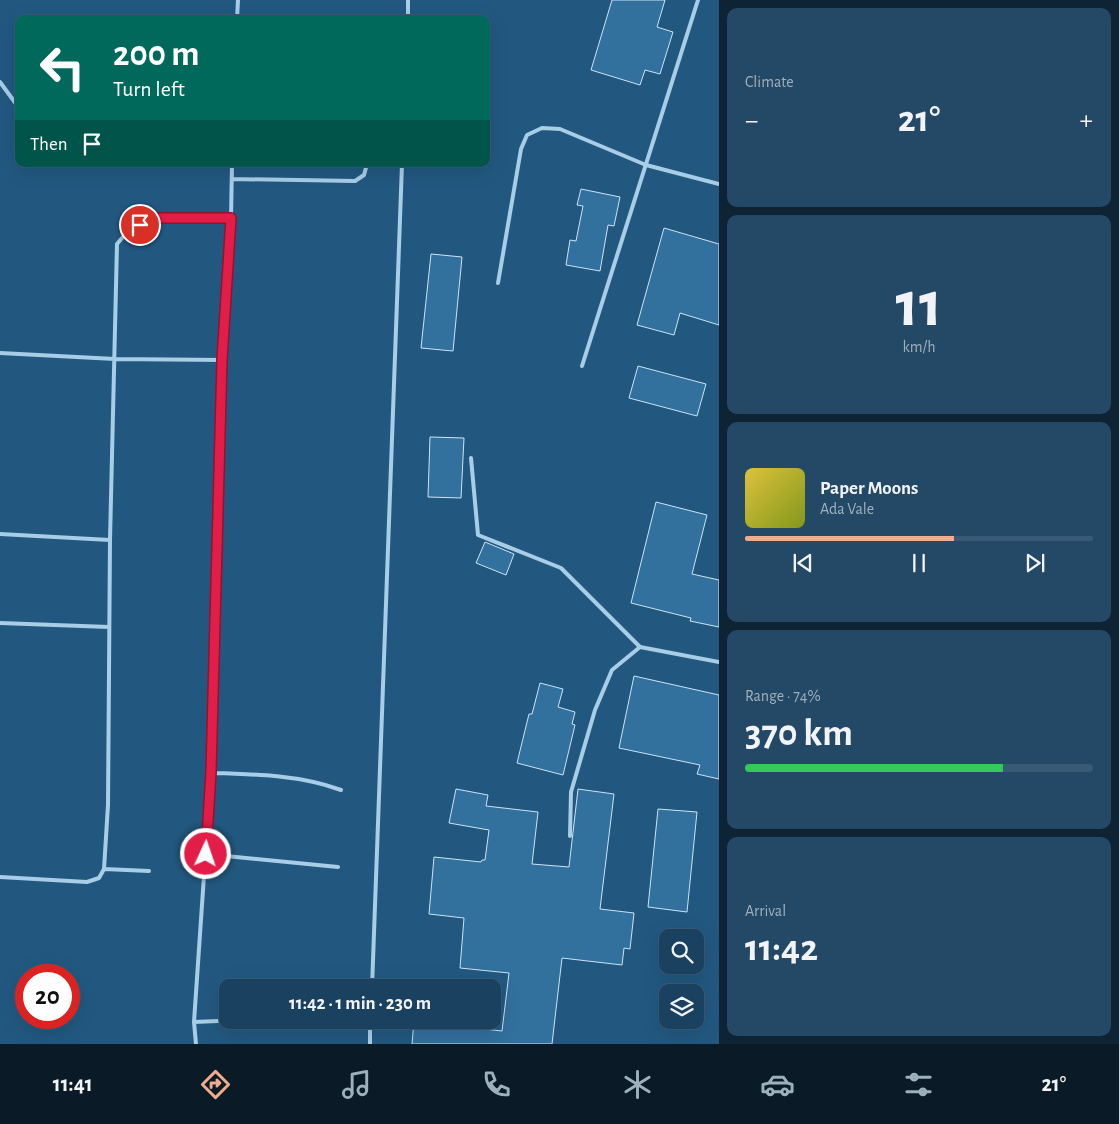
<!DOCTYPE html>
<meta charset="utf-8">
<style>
body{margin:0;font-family:"Alegreya Sans",sans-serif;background:#234966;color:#f1f3f6;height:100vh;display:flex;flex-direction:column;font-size:19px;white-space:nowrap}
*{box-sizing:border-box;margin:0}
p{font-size:16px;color:#9fb0bd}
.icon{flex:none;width:28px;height:28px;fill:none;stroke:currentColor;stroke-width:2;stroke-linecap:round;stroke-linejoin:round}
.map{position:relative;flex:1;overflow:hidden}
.details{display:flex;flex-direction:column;gap:8px;padding:8px;background:#0e2435;width:400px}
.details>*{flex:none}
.hud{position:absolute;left:15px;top:15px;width:475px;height:152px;border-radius:10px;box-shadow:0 5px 20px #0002,0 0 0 1px #385b75;background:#00695c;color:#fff;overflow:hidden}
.tools{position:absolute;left:659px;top:929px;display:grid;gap:10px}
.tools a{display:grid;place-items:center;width:45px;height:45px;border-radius:10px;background:#1a4260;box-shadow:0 5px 20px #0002,0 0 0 1px #385b75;font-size:25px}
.speed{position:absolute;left:15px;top:964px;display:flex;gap:10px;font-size:25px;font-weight:700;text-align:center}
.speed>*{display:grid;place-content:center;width:65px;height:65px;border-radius:50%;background:#1a4260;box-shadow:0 5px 20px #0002,0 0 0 1px #385b75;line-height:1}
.speed .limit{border:8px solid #d22;background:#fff;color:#111}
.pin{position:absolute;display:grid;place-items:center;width:42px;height:42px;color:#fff;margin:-21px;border:2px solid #fff;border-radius:50%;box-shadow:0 1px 5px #0007}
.me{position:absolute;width:55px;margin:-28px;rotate:3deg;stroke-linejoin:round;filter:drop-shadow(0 0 4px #0008)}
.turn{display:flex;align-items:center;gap:18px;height:105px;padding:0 15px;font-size:22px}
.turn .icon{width:65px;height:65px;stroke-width:2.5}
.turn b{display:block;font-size:35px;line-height:42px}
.then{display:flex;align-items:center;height:48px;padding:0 15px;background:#0003;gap:10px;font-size:19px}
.big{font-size:38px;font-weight:700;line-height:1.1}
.details .tile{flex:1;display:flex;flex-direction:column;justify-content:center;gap:8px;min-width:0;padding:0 18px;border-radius:10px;background:#234966}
.details .dial{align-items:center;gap:0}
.dial b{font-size:65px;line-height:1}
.song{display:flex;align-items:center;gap:15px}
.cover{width:60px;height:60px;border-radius:8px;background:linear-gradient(135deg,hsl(50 70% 55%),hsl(70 70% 35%))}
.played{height:5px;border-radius:2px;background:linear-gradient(90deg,#eead8d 60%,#385b75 60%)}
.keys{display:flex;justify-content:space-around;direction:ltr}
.heat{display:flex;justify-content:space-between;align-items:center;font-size:28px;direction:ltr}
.charge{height:8px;border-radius:4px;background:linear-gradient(90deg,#34c759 74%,#385b75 0)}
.trip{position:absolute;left:219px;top:979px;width:282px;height:50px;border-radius:10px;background:#1a4260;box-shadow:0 5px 20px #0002,0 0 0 1px #385b75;font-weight:700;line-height:50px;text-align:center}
.dock{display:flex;height:80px;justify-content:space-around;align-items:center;background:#0a1a26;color:#9fb0bd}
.dock .icon{width:35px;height:35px}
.dock .current{color:#eead8d}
.dock b{font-size:22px;color:#f1f3f6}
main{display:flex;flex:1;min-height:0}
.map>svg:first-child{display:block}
.building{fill:#32709d;stroke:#cce4f6}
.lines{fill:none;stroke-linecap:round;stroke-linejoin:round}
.service{stroke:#a8cde7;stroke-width:4}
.route-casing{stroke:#92132f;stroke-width:12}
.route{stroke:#e11d48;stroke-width:9}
</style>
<main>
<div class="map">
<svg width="719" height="1044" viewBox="0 0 719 1044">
<rect width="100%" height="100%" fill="#225880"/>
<path class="building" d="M 612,0 L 665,0 L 657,27 L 673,32 L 660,74 L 645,70 L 640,85 L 591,70 Z
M 581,189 L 620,197 L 614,226 L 608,225 L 600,271 L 566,265 L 570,240 L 576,241 L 583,206 L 577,205 Z
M 664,228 L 719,244 L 719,325 L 680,313 L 674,335 L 637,325 Z
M 431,254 L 462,257 L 453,351 L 421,348 Z
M 638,366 L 706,384 L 697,416 L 629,398 Z
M 430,437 L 464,438 L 461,498 L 428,497 Z
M 656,502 L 707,515 L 692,574 L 719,580 L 719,627 L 690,621 L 691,618 L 631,603 Z
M 485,542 L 514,554 L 506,575 L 476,563 Z
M 634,676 L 719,695 L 719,779 L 697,774 L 700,765 L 619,748 Z
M 540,683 L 563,689 L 558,707 L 575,712 L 572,724 L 575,725 L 563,775 L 517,763 L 529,714 L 532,714 Z
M 456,789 L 488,795 L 486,806 L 538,812 L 532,864 L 569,867 L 578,789 L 614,794 L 600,909 L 634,913 L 630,949 L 624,948 L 622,965 L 562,958 L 552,1044 L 412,1044 L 414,1021 L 502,1031 L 509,973 L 460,968 L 464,918 L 429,914 L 434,857 L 481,862 L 482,860 L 485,860 L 489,830 L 449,823 Z
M 658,809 L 697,812 L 687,912 L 648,907 Z"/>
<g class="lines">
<path class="service" d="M 237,19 L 238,0
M 408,19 L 408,0
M 0,82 L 19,108
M 232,179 L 355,181 L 364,175 L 367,164
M 498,283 L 521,149 L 527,135 L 542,128 L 560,129 L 646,165 L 719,184
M 0,353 L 115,359 L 222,360
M 582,366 L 698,0
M 471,458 L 478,535 L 561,568 L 640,647 L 719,662
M 0,534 L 110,540
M 0,623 L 109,627
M 211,773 C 254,774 300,775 341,790
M 570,836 L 571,792 L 595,710 L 612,670 L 640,647
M 206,854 L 338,867
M 104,869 L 149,871
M 0,877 L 87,882 L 99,878 L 104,869 L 108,805 L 110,540 L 117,244 L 128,231 L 153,218 L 231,218
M 372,988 L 402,164
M 194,1022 L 242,1020
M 196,1044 L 194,1022 L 211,773 L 222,360 L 231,218 L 232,164
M 370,1044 L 370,1020"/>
</g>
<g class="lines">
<defs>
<path id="route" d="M 140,225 L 153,218 L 231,218 L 222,360 L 211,772 L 206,854"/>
</defs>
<use href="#route" class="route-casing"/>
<use href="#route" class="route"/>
</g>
</svg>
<div class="tools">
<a><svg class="icon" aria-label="search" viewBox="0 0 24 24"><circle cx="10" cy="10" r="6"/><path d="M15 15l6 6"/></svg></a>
<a><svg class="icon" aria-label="layers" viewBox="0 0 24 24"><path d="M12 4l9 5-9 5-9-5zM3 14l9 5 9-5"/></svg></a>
</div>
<div class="speed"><div class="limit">20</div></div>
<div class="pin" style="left:140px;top:225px;background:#d93025"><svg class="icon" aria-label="arrive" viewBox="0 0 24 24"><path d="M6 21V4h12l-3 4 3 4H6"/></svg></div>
<svg class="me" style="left:206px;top:854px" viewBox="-20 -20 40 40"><circle r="17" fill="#e11d48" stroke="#fff" stroke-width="3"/><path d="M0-11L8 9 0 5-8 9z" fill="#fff"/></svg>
<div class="trip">11:42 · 1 min · 230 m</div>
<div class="hud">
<div class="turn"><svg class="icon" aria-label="left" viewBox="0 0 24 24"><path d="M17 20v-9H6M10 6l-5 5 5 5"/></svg><div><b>200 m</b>Turn left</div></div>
<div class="then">Then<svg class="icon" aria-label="arrive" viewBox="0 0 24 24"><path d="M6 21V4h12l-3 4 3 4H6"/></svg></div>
</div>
</div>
<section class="details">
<div class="tile"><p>Climate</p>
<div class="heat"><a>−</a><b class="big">21°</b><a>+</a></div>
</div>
<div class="tile dial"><b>11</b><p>km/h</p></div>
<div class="tile">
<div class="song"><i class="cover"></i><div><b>Paper Moons</b><p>Ada Vale</p></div></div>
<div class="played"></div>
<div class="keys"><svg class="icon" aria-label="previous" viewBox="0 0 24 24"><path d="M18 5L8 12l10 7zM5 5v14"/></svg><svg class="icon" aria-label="pause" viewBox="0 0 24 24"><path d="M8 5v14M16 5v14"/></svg><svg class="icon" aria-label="next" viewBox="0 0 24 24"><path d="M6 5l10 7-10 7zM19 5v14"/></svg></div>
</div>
<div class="tile"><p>Range · 74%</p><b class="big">370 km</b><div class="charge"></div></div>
<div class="tile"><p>Arrival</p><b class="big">11:42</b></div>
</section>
</main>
<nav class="dock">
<b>11:41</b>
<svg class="icon current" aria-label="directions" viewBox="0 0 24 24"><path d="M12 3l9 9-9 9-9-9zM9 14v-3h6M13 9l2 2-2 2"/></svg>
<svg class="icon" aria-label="music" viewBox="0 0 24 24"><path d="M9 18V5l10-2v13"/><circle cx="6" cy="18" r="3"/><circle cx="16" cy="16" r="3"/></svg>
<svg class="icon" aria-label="phone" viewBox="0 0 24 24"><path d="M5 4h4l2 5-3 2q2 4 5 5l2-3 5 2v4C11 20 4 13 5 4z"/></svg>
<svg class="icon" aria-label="climate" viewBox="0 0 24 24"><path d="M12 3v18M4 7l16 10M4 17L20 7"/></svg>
<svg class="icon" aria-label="car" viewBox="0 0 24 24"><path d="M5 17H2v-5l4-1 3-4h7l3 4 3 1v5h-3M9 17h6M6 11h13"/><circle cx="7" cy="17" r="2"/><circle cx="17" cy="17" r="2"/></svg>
<svg class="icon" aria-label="filters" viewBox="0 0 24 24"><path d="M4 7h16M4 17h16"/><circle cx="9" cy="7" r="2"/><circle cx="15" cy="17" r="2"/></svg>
<b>21°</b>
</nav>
